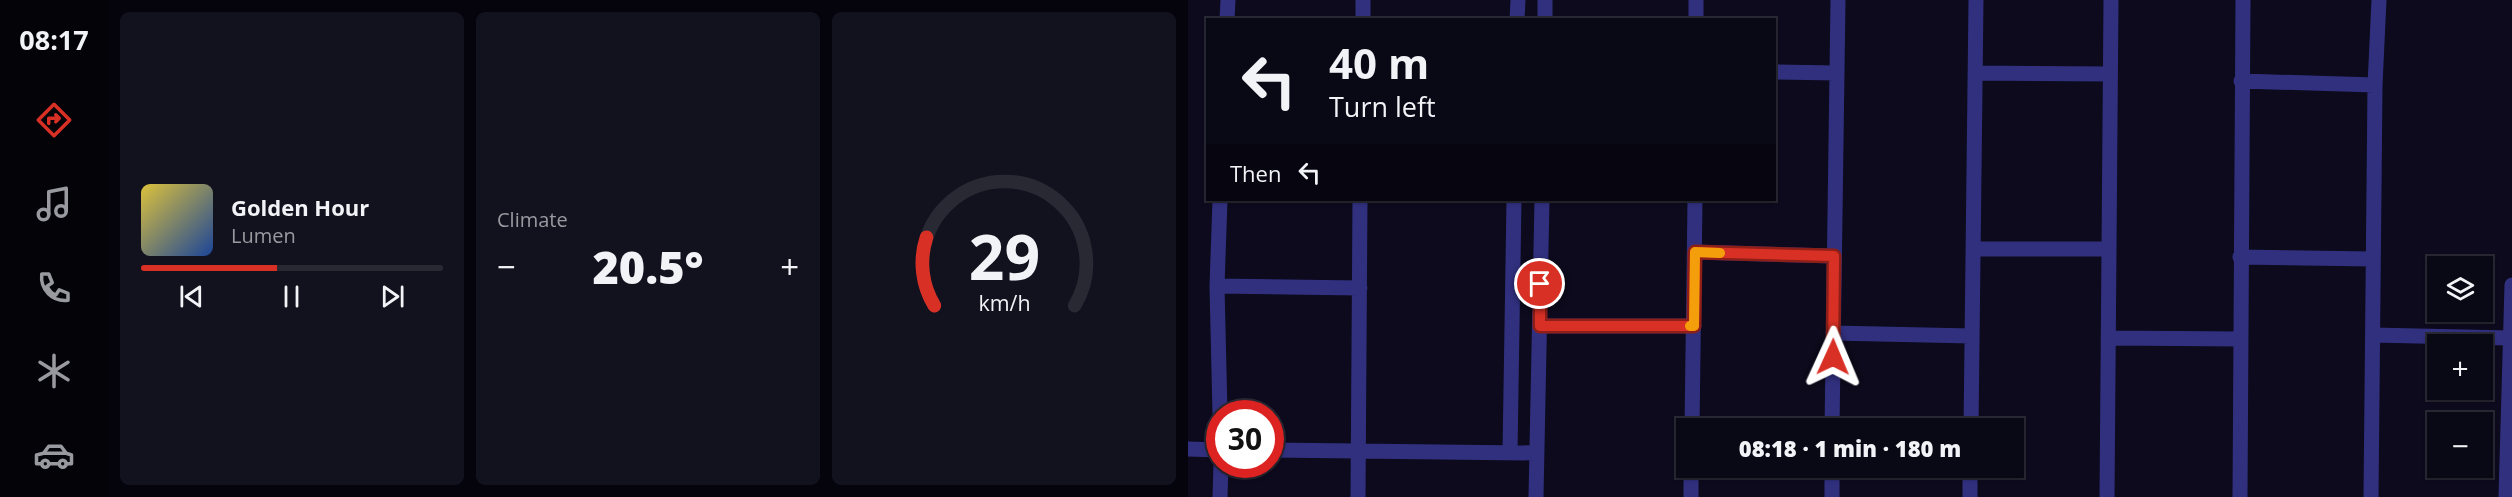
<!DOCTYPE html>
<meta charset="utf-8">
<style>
body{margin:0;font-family:"Open Sans",sans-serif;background:#12111e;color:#f1f3f6;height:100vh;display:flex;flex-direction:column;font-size:22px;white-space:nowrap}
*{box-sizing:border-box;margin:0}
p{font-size:20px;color:#999aa0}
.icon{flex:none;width:33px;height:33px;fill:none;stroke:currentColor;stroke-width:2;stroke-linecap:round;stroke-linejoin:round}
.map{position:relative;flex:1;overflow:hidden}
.details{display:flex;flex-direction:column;gap:12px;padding:12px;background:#05040c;width:1080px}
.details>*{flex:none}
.guide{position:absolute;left:18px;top:18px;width:570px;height:183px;border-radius:0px;box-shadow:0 2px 4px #0004,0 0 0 2px #292934;background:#090815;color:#f1f3f6;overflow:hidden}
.tools{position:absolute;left:1239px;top:256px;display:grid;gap:12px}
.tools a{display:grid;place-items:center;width:66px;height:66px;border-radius:0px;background:#090815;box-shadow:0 2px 4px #0004,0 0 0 2px #292934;font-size:30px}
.speed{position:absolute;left:18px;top:400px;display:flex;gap:12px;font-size:30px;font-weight:700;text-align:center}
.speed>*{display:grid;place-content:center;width:78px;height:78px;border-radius:50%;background:#090815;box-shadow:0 2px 4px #0004,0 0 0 2px #292934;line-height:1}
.speed .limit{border:9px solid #d22;background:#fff;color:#111}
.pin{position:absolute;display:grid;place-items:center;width:51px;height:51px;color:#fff;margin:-26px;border:3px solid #fff;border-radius:50%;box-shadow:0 2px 6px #0007}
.me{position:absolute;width:66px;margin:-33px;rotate:1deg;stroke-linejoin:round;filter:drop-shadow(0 0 4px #0008)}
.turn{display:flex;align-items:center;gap:21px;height:126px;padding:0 24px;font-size:27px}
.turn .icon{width:78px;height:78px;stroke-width:2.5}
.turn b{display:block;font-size:42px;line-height:51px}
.then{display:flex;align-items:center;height:57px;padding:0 24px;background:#0003;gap:12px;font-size:22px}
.big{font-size:45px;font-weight:800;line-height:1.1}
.details .widget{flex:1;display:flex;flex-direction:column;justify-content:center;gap:9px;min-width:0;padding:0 21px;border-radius:9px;background:#12111e}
.details .dial{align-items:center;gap:0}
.dial svg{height:156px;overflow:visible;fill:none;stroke:#292934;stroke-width:7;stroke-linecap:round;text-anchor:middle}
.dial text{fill:#f1f3f6;stroke:none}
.song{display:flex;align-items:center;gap:18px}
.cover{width:72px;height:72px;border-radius:9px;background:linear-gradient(135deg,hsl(50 70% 55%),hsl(220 70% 35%))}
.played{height:6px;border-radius:3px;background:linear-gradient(90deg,#d93025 45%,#292934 45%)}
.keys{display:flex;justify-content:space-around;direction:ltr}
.heat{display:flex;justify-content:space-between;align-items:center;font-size:33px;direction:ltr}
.details .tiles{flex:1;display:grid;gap:12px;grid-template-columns:repeat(3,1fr)}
.trip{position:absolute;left:488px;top:418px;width:348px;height:60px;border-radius:0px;background:#090815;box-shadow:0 2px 4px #0004,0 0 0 2px #292934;font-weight:800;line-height:60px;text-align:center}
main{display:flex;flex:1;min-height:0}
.dock{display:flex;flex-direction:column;width:108px;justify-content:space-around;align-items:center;background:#040308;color:#999aa0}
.dock .icon{width:42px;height:42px}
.dock .on{color:#d93025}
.dock b{font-size:27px;color:#f1f3f6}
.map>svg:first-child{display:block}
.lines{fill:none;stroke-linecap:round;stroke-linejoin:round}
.street{stroke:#31307f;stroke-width:15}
.route-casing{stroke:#8d1f18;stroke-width:15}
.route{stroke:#d93025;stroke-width:10}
.slow{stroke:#f59e0b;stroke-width:10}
</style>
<main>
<nav class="dock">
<b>08:17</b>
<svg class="icon on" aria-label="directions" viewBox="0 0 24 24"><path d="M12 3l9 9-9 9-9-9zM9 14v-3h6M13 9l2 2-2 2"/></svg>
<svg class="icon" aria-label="music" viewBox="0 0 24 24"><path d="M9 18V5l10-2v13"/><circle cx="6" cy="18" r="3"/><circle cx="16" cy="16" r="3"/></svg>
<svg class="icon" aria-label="phone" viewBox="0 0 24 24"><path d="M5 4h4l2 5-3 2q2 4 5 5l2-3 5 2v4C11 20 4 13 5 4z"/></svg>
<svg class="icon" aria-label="climate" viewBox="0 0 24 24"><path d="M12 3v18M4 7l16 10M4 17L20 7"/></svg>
<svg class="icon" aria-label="car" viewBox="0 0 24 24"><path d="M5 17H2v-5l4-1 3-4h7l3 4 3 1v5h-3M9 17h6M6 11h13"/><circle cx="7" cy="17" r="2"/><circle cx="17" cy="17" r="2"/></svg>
</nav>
<section class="details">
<div class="tiles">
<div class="widget">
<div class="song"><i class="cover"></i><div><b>Golden Hour</b><p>Lumen</p></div></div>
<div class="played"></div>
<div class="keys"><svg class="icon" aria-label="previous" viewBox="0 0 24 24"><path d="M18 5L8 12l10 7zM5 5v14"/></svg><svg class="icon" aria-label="pause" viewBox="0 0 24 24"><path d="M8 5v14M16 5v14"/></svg><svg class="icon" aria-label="next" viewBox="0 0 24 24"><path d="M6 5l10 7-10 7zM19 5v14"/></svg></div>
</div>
<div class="widget"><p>Climate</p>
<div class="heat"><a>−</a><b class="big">20.5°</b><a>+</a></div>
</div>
<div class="widget dial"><svg viewBox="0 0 100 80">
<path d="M14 69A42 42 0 1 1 86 69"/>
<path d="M14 69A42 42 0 0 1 10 34" stroke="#d93025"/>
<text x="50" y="56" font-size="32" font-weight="700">29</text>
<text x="50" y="72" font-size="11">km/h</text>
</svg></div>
</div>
</section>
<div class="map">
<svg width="1324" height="497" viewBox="0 0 1324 497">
<rect width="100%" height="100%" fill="#0c0a1c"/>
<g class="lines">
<path class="street" d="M 39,20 L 40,0
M 175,20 L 175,0
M 329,20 L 330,0
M 357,20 L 357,0
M 508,20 L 508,0
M 586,72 L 648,73
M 788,73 L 922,74
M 1053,81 L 1187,85
M 32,200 L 29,286 L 32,414
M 786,249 L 921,249
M 507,252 L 646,256
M 1052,257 L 1185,259
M 29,286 L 172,288
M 352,326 L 506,326
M 645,333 L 784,336
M 1185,335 L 1320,338
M 920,338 L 1052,339
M 504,429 L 507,200
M 644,429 L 650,0
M 783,429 L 788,0
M 0,449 L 32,450
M 82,450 L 349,453
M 322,453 L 326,200
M 32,497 L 33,465
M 170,497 L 172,200
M 348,497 L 354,200
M 503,497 L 503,468
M 644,497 L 644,468
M 782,497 L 782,468
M 919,497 L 923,0
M 1052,497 L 1055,0
M 1183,497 L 1187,85 L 1191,0
M 1318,497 L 1324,285"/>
</g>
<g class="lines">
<defs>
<path id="route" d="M 352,284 L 352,326 L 506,326 L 507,252 L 646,256 L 645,357"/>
</defs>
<use href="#route" class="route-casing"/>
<use href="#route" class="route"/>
<path class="slow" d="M 502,326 L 506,326 L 507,252 L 532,253"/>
</g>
</svg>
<div class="tools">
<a><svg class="icon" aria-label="layers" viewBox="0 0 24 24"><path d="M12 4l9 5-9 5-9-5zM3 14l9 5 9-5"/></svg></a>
<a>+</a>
<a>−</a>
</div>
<div class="speed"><div class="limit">30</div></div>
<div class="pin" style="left:352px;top:284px;background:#d93025"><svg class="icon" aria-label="arrive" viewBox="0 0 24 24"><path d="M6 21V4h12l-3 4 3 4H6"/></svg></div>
<svg class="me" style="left:645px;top:357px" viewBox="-20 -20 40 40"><path d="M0-17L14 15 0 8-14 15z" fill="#d93025" stroke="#fff" stroke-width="4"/></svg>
<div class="trip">08:18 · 1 min · 180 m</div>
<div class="guide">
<div class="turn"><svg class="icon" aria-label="left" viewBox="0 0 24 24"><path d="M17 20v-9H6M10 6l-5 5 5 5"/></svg><div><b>40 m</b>Turn left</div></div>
<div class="then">Then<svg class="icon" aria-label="left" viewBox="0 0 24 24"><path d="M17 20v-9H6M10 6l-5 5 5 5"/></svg></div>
</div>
</div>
</main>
